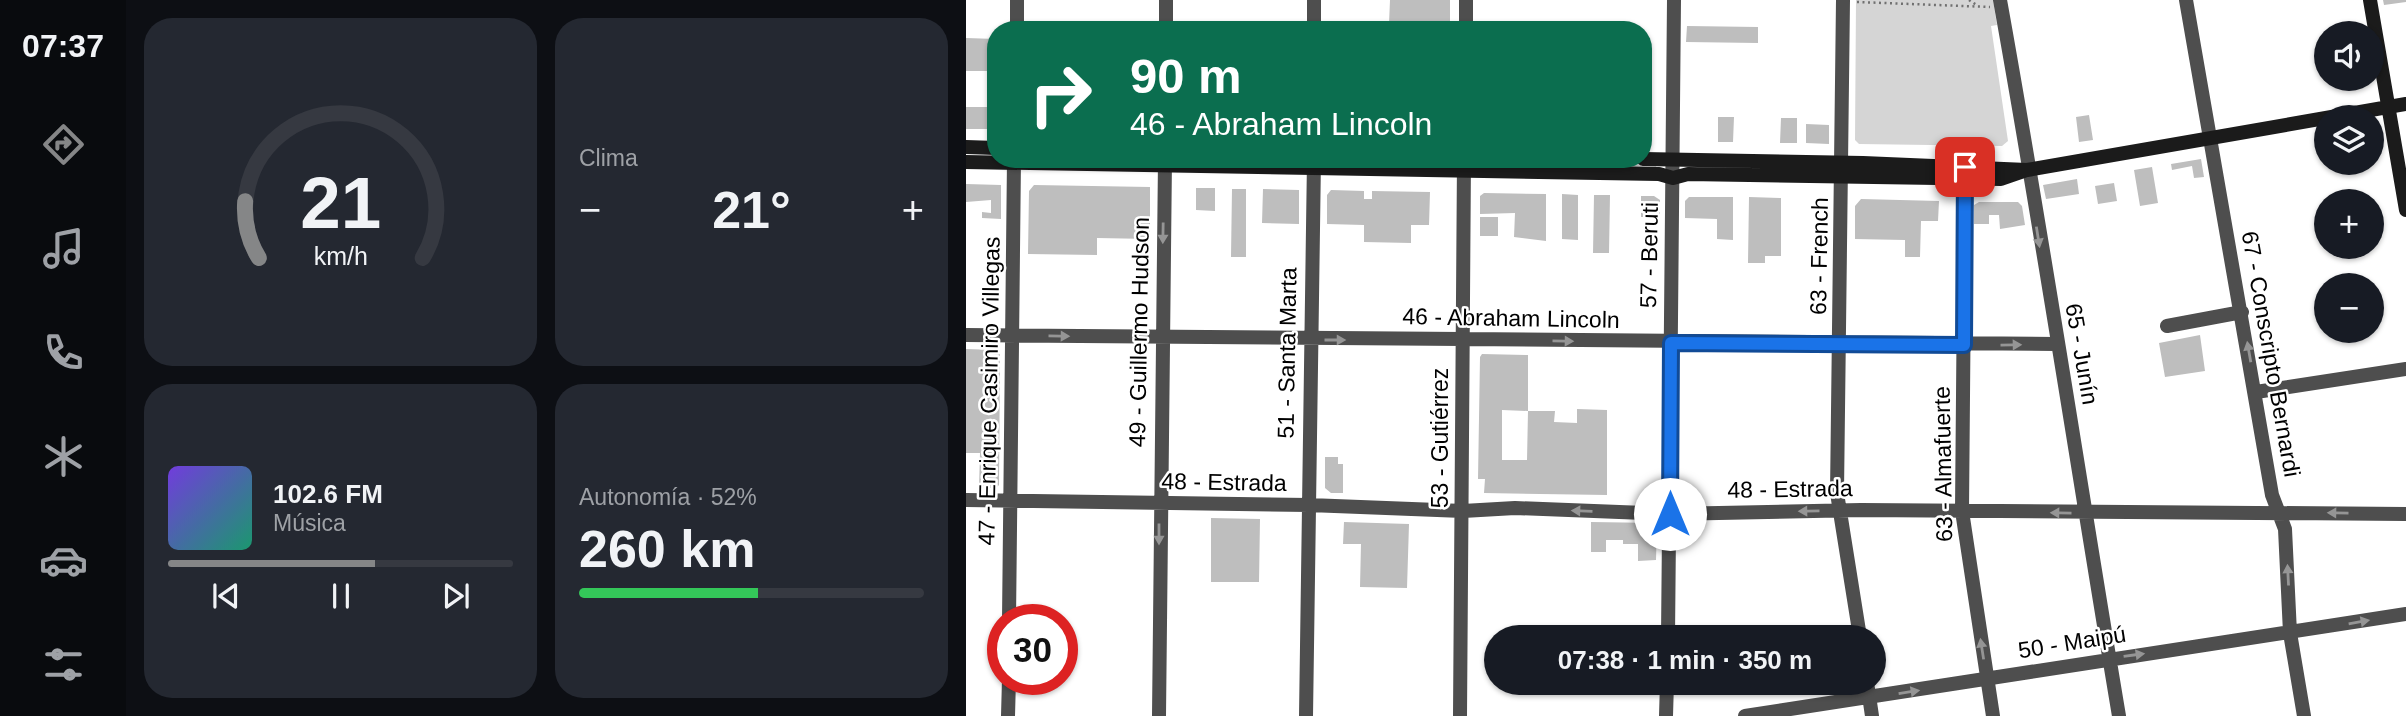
<!DOCTYPE html>
<html lang="es">
<meta charset="utf-8">
<style>
body{margin:0;font-family:Arial,sans-serif;background:#242831;color:#f1f3f6;height:100vh;display:flex;flex-direction:column;font-size:26px;white-space:nowrap}
*{box-sizing:border-box;margin:0}
p{font-size:23px;color:#9ea1a6}
.icon{flex:none;width:38px;height:38px;fill:none;stroke:currentColor;stroke-width:2;stroke-linecap:round;stroke-linejoin:round}
.map{position:relative;flex:1;overflow:hidden}
.drawer{display:flex;flex-direction:column;gap:18px;padding:18px;background:#0d0f14;width:840px}
.drawer>*{flex:none}
.top-card{position:absolute;left:21px;top:21px;width:665px;height:147px;border-radius:28px;box-shadow:0 2px 5px #0004;background:#0b6e4f;color:#fff;overflow:hidden}
.fabs{position:absolute;left:1348px;top:21px;display:grid;gap:14px}
.fabs a{display:grid;place-items:center;width:70px;height:70px;border-radius:50%;background:#171b24;box-shadow:0 2px 5px #0004;font-size:35px}
.speed{position:absolute;left:21px;top:604px;display:flex;gap:14px;font-size:35px;font-weight:700;text-align:center}
.speed>*{display:grid;place-content:center;width:91px;height:91px;border-radius:50%;background:#171b24;box-shadow:0 2px 5px #0004;line-height:1}
.speed .limit{border:10px solid #d22;background:#fff;color:#111}
.pin{position:absolute;display:grid;place-items:center;width:60px;height:60px;color:#fff;margin:-30px;border-radius:14px;box-shadow:0 4px 10px #0006}
.me{position:absolute;width:77px;margin:-38px;rotate:0deg;stroke-linejoin:round;filter:drop-shadow(0 0 5px #0008)}
.turn{display:flex;align-items:center;gap:24px;height:147px;padding:0 28px;font-size:32px}
.turn .icon{width:91px;height:91px;stroke-width:2.5}
.turn b{display:block;font-size:49px;line-height:60px}
.big{font-size:52px;font-weight:700;line-height:1.1}
.drawer .widget{flex:1;display:flex;flex-direction:column;justify-content:center;gap:10px;min-width:0;padding:0 24px;border-radius:28px;background:#242831}
.drawer .dial{align-items:center;gap:0}
.dial svg{height:182px;overflow:visible;fill:none;stroke:#363941;stroke-width:7;stroke-linecap:round;text-anchor:middle}
.dial text{fill:#f1f3f6;stroke:none}
.song{display:flex;align-items:center;gap:21px}
.cover{width:84px;height:84px;border-radius:10px;background:linear-gradient(135deg,hsl(260 70% 55%),hsl(160 70% 35%))}
.played{height:7px;border-radius:4px;background:linear-gradient(90deg,#858687 60%,#363941 60%)}
.keys{display:flex;justify-content:space-around;direction:ltr}
.heat{display:flex;justify-content:space-between;align-items:center;font-size:38px;direction:ltr}
.charge{height:10px;border-radius:5px;background:linear-gradient(90deg,#34c759 52%,#363941 0)}
.drawer .tiles{flex:1;display:grid;gap:18px;grid-template-columns:repeat(2,1fr)}
.trip{position:absolute;left:518px;top:625px;width:402px;height:70px;border-radius:35px;background:#171b24;box-shadow:0 2px 5px #0004;font-weight:700;line-height:70px;text-align:center}
main{display:flex;flex:1;min-height:0}
.tab-bar{display:flex;flex-direction:column;width:126px;justify-content:space-around;align-items:center;background:#090b0e;color:#9ea1a6}
.tab-bar .icon{width:49px;height:49px}
.tab-bar .on{color:#858687}
.tab-bar b{font-size:32px;color:#f1f3f6}
.map>svg:first-child{display:block}
.green{fill:#d5d5d5}
.building{fill:#bebebe;fill-rule:evenodd}
.lines{fill:none;stroke-linecap:round;stroke-linejoin:round}
.path{stroke:#707070;stroke-width:2.5;stroke-dasharray:2 3.5;stroke-linecap:butt}
.street{stroke:#4e4e4e;stroke-width:14}
.secondary{stroke:#1b1b1b;stroke-width:14}
.oneway{fill:#959595}
.route-casing{stroke:#114b97;stroke-width:18}
.route{stroke:#1a73e8;stroke-width:12}
.labels{text-anchor:middle;dominant-baseline:central;stroke-width:5;stroke-linejoin:round;paint-order:stroke}
.street-label{font-size:23px;fill:#000;stroke:#fff}
</style>
<main>
<nav class="tab-bar">
<b>07:37</b>
<svg class="icon on" aria-label="directions" viewBox="0 0 24 24"><path d="M12 3l9 9-9 9-9-9zM9 14v-3h6M13 9l2 2-2 2"/></svg>
<svg class="icon" aria-label="music" viewBox="0 0 24 24"><path d="M9 18V5l10-2v13"/><circle cx="6" cy="18" r="3"/><circle cx="16" cy="16" r="3"/></svg>
<svg class="icon" aria-label="phone" viewBox="0 0 24 24"><path d="M5 4h4l2 5-3 2q2 4 5 5l2-3 5 2v4C11 20 4 13 5 4z"/></svg>
<svg class="icon" aria-label="climate" viewBox="0 0 24 24"><path d="M12 3v18M4 7l16 10M4 17L20 7"/></svg>
<svg class="icon" aria-label="car" viewBox="0 0 24 24"><path d="M5 17H2v-5l4-1 3-4h7l3 4 3 1v5h-3M9 17h6M6 11h13"/><circle cx="7" cy="17" r="2"/><circle cx="17" cy="17" r="2"/></svg>
<svg class="icon" aria-label="filters" viewBox="0 0 24 24"><path d="M4 7h16M4 17h16"/><circle cx="9" cy="7" r="2"/><circle cx="15" cy="17" r="2"/></svg>
</nav>
<section class="drawer">
<div class="tiles">
<div class="widget dial"><svg viewBox="0 0 100 80">
<path d="M14 69A42 42 0 1 1 86 69"/>
<path d="M14 69A42 42 0 0 1 8 44" stroke="#858687"/>
<text x="50" y="56" font-size="32" font-weight="700">21</text>
<text x="50" y="72" font-size="11">km/h</text>
</svg></div>
<div class="widget"><p>Clima</p>
<div class="heat"><a>−</a><b class="big">21°</b><a>+</a></div>
</div>
<div class="widget">
<div class="song"><i class="cover"></i><div><b>102.6 FM</b><p>Música</p></div></div>
<div class="played"></div>
<div class="keys"><svg class="icon" aria-label="previous" viewBox="0 0 24 24"><path d="M18 5L8 12l10 7zM5 5v14"/></svg><svg class="icon" aria-label="pause" viewBox="0 0 24 24"><path d="M8 5v14M16 5v14"/></svg><svg class="icon" aria-label="next" viewBox="0 0 24 24"><path d="M6 5l10 7-10 7zM19 5v14"/></svg></div>
</div>
<div class="widget"><p>Autonomía · 52%</p><b class="big">260 km</b><div class="charge"></div></div>
</div>
</section>
<div class="map">
<svg width="1440" height="716" viewBox="0 0 1440 716">
<rect width="100%" height="100%" fill="#fff"/>
<path class="green" d="M 890,0 L 1027,0 L 1031,25 L 1025,26 L 1042,141 L 1036,146 L 893,144 L 889,140 Z
M 366,159 L 481,161 L 481,164 L 366,162 Z
M 515,162 L 690,165 L 690,168 L 515,165 Z"/>
<path class="building" d="M 424,0 L 484,0 L 484,25 L 475,25 L 475,30 L 362,30 L 363,23 L 423,24 Z
M 1417,0 L 1440,0 L 1440,2 L 1418,5 Z
M 64,23 L 124,24 L 124,30 L 64,30 Z
M 721,26 L 792,27 L 792,43 L 720,42 Z
M 0,38 L 30,39 L 30,71 L 0,71 Z
M 0,107 L 30,107 L 30,129 L 0,129 Z
M 1123,115 L 1127,140 L 1113,142 L 1110,117 Z
M 752,117 L 768,117 L 767,142 L 752,142 Z
M 815,118 L 831,118 L 831,143 L 814,143 Z
M 840,124 L 863,125 L 863,144 L 840,143 Z
M 1410,129 L 1414,133 L 1417,149 L 1405,150 L 1405,130 Z
M 1235,159 L 1238,177 L 1228,178 L 1226,166 L 1206,170 L 1205,164 Z
M 1186,167 L 1192,203 L 1174,206 L 1168,170 Z
M 1111,179 L 1113,194 L 1080,199 L 1077,185 Z
M 1148,183 L 1151,201 L 1132,204 L 1129,186 Z
M 0,184 L 35,185 L 35,219 L 16,218 L 16,212 L 25,213 L 25,200 L 0,202 Z
M 68,185 L 184,187 L 184,239 L 131,238 L 131,255 L 62,254 L 63,191 Z
M 230,188 L 249,188 L 249,211 L 230,210 Z
M 266,189 L 280,189 L 280,257 L 265,257 Z
M 297,189 L 333,190 L 333,224 L 296,223 Z
M 365,190 L 398,191 L 398,199 L 406,199 L 406,191 L 464,192 L 463,225 L 445,225 L 445,243 L 398,242 L 398,225 L 361,224 L 361,195 Z
M 518,193 L 580,194 L 580,241 L 548,237 L 549,213 L 514,214 L 514,196 Z
M 596,194 L 612,195 L 612,240 L 596,239 Z
M 628,195 L 644,195 L 643,253 L 627,253 Z
M 675,196 L 688,196 L 694,200 L 694,217 L 675,217 Z
M 723,197 L 767,197 L 767,240 L 751,239 L 751,219 L 719,218 L 719,201 Z
M 783,197 L 815,198 L 815,256 L 799,256 L 799,263 L 782,263 Z
M 895,199 L 973,201 L 972,221 L 955,221 L 954,257 L 939,257 L 939,240 L 889,239 L 889,206 Z
M 1013,202 L 1052,202 L 1056,206 L 1059,225 L 1034,229 L 1033,215 L 1023,215 L 1023,224 L 1008,224 L 1008,205 Z
M 514,217 L 532,217 L 532,236 L 514,236 Z
M 1234,335 L 1239,371 L 1199,377 L 1193,343 Z
M 0,349 L 30,350 L 34,354 L 33,485 L 30,488 L 13,488 L 14,453 L 0,453 Z
M 516,354 L 562,355 L 562,411 L 589,411 L 588,422 L 611,423 L 611,409 L 641,410 L 641,495 L 518,493 L 519,479 L 512,479 L 514,357 ZM 536,410 L 562,411 L 561,460 L 536,460 Z
M 359,457 L 372,457 L 372,464 L 377,464 L 377,493 L 365,493 L 359,488 Z
M 245,518 L 294,519 L 293,582 L 245,582 Z
M 378,522 L 443,524 L 441,588 L 394,587 L 395,544 L 377,544 Z
M 625,522 L 691,523 L 690,560 L 672,561 L 672,544 L 657,544 L 657,540 L 640,540 L 640,552 L 625,552 Z"/>
<g class="lines">
<path class="path" d="M 1003,0 L 1012,6
M 891,2 L 1024,7"/>
<path class="street" d="M 877,0 L 871,493 L 894,637
M 1034,0 C 1077,238 1113,478 1153,716
M 1220,0 L 1306,495 L 1319,529 L 1324,633 L 1338,716
M 51,30 L 51,0
M 200,30 L 200,0
M 348,30 L 348,0
M 500,30 L 500,0
M 999,168 L 996,511 L 1027,716
M 1201,326 L 1276,312
M 0,335 L 1090,344
M 1290,392 L 1440,369
M 0,500 L 343,505 L 497,511 L 549,508 L 704,514 L 895,510 L 1440,514
M 43,620 L 48,159
M 702,637 L 708,0
M 901,682 L 906,716
M 42,716 L 43,679
M 193,716 L 199,159
M 340,716 L 348,159
M 494,716 L 498,159
M 700,716 L 701,682
M 779,716 L 1440,614"/>
<path class="secondary" d="M 1404,0 L 1440,210
M 0,147 L 30,148
M 677,159 L 897,163 L 1061,170 L 1440,104
M 0,162 L 693,174 L 707,178 L 722,174 L 1035,179 L 1061,170"/>
</g>
<defs><path id="oneway-solid" d="M-6-.8H1V-3.2L6.5 0L1 3.2V.8H-6Z" transform="scale(1.75)"/></defs>
<g class="oneway">
<use href="#oneway-solid" transform="translate(197 233) rotate(91)"/>
<use href="#oneway-solid" transform="translate(1072 237) rotate(81)"/>
<use href="#oneway-solid" transform="translate(93 336) rotate(1)"/>
<use href="#oneway-solid" transform="translate(369 340)"/>
<use href="#oneway-solid" transform="translate(597 341) rotate(1)"/>
<use href="#oneway-solid" transform="translate(1045 345) rotate(-1)"/>
<use href="#oneway-solid" transform="translate(1283 352) rotate(-100)"/>
<use href="#oneway-solid" transform="translate(616 511) rotate(-178)"/>
<use href="#oneway-solid" transform="translate(843 511) rotate(179)"/>
<use href="#oneway-solid" transform="translate(1095 513) rotate(-179)"/>
<use href="#oneway-solid" transform="translate(1372 513) rotate(-179)"/>
<use href="#oneway-solid" transform="translate(193 534) rotate(90)"/>
<use href="#oneway-solid" transform="translate(1322 575) rotate(-93)"/>
<use href="#oneway-solid" transform="translate(1393 622) rotate(-10)"/>
<use href="#oneway-solid" transform="translate(1016 649) rotate(-99)"/>
<use href="#oneway-solid" transform="translate(1168 655) rotate(-8)"/>
<use href="#oneway-solid" transform="translate(943 692) rotate(-9)"/>
</g>
<g class="lines">
<defs>
<path id="route" d="M 704,514 L 705,343 L 998,345 L 999,167"/>
</defs>
<use href="#route" class="route-casing"/>
<use href="#route" class="route"/>
</g>
<g class="labels">
<g class="street-label">
<text transform="translate(683 255) rotate(-89)">57 - Beruti</text>
<text transform="translate(853 256) rotate(-89)">63 - French</text>
<text transform="translate(545 318) rotate(1)">46 - Abraham Lincoln</text>
<text transform="translate(173 332) rotate(-89)">49 - Guillermo Hudson</text>
<text transform="translate(321 353) rotate(-89)">51 - Santa Marta</text>
<text transform="translate(1116 354) rotate(80)">65 - Junín</text>
<text transform="translate(1305 354) rotate(80)">67 - Conscripto Bernardi</text>
<text transform="translate(23 391) rotate(-89)">47 - Enrique Casimiro Villegas</text>
<text transform="translate(474 438) rotate(-90)">53 - Gutiérrez</text>
<text transform="translate(977 464) rotate(-91)">63 - Almafuerte</text>
<text transform="translate(258 482) rotate(1)">48 - Estrada</text>
<text transform="translate(824 489) rotate(-1)">48 - Estrada</text>
<text transform="translate(1106 642) rotate(-9)">50 - Maipú</text>
</g>
</g>
</svg>
<div class="fabs">
<a><svg class="icon" aria-label="sound" viewBox="0 0 24 24"><path d="M4 9h4l5-4v14l-5-4H4zM17 9q2 3 0 6"/></svg></a>
<a><svg class="icon" aria-label="layers" viewBox="0 0 24 24"><path d="M12 4l9 5-9 5-9-5zM3 14l9 5 9-5"/></svg></a>
<a>+</a>
<a>−</a>
</div>
<div class="speed"><div class="limit">30</div></div>
<div class="pin" style="left:999px;top:167px;background:#d93025"><svg class="icon" aria-label="arrive" viewBox="0 0 24 24"><path d="M6 21V4h12l-3 4 3 4H6"/></svg></div>
<svg class="me" style="left:704px;top:514px" viewBox="-20 -20 40 40"><circle r="19" fill="#fff"/><path d="M0-13L10 11 0 6-10 11z" fill="#1a73e8"/></svg>
<div class="trip">07:38 · 1 min · 350 m</div>
<div class="top-card">
<div class="turn"><svg class="icon" aria-label="right" viewBox="0 0 24 24"><path d="M7 20v-9h11M14 6l5 5-5 5"/></svg><div><b>90 m</b>46 - Abraham Lincoln</div></div>
</div>
</div>
</main>
